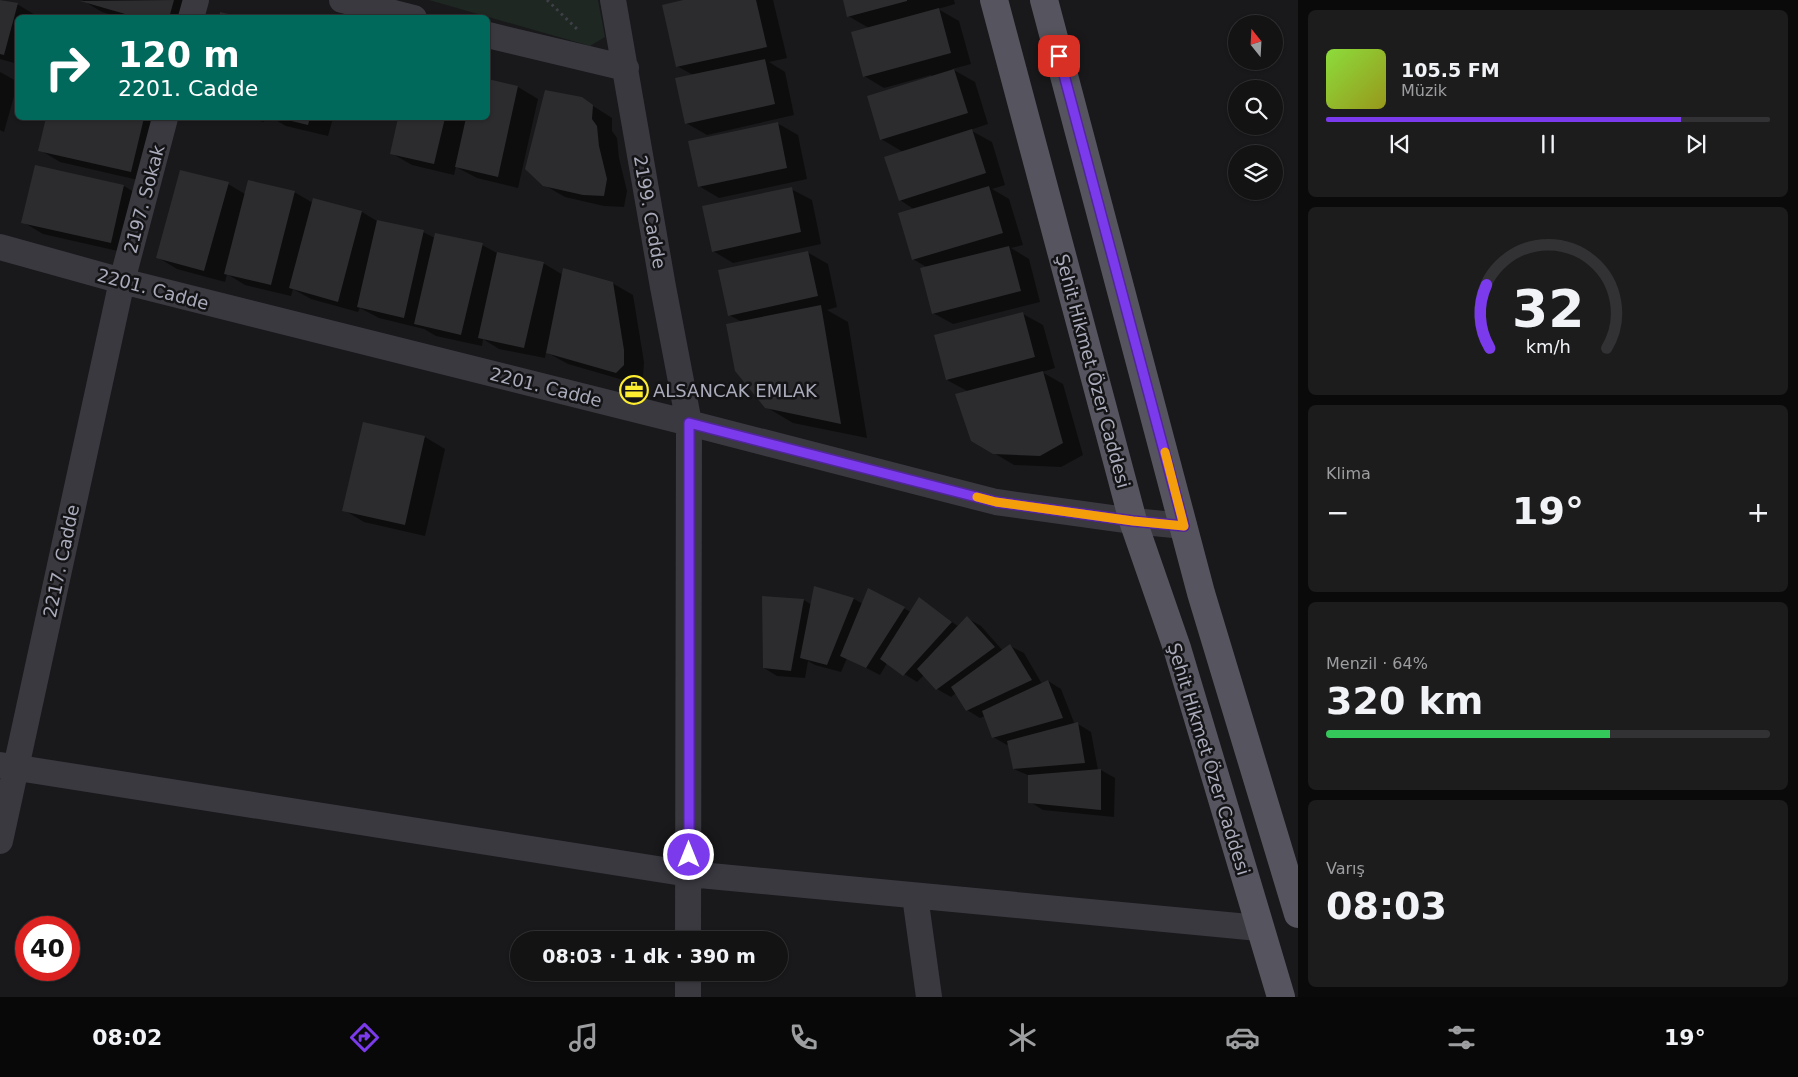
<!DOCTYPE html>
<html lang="tr">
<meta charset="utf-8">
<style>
body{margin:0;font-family:"DejaVu Sans",sans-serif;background:#1c1c1d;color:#f1f3f6;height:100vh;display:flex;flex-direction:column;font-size:19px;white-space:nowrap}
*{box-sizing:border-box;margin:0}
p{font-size:16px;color:#9d9ea0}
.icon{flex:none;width:28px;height:28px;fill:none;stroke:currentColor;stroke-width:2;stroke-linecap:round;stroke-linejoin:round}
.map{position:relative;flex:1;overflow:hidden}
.details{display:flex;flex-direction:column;gap:10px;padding:10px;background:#0a0a0b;width:500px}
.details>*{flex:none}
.top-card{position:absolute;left:15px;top:15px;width:475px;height:105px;border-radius:8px;box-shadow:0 1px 4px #0004,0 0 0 1px #323234;background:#00695c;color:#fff;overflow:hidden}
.needle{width:32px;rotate:342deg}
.controls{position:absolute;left:1228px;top:15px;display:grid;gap:10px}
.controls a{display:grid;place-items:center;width:55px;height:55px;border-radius:50%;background:#131314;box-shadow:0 1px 4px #0004,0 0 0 1px #323234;font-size:25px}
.speed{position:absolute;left:15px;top:916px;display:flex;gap:10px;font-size:25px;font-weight:700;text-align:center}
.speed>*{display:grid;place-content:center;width:65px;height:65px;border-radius:50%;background:#131314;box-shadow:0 1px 4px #0004,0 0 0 1px #323234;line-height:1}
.speed .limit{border:8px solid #d22;background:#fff;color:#111}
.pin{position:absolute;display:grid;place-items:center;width:42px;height:42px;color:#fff;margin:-21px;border-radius:10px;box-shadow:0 2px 8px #0006}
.me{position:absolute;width:55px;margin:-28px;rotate:0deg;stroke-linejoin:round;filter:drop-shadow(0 0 4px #0008)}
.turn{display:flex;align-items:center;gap:18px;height:105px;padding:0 20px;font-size:22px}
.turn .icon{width:65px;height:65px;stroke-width:2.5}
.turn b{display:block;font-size:35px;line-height:42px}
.big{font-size:38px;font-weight:800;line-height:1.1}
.details .tile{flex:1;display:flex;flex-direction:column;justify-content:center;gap:8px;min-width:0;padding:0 18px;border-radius:8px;background:#1c1c1d}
.details .dial{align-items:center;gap:0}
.dial svg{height:130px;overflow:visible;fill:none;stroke:#323234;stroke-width:7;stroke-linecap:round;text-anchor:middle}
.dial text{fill:#f1f3f6;stroke:none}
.song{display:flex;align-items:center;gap:15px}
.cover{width:60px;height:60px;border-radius:8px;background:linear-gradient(135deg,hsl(90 70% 55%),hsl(60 70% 35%))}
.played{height:5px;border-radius:2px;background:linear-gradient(90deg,#7c3aed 80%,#323234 80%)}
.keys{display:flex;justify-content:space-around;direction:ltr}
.heat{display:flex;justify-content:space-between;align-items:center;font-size:28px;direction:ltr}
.charge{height:8px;border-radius:4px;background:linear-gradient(90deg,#34c759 64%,#323234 0)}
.trip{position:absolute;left:510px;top:931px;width:278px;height:50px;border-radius:25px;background:#131314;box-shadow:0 1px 4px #0004,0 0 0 1px #323234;font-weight:800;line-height:50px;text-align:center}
.menu{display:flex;height:80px;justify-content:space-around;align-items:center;background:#080808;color:#9d9ea0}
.menu .icon{width:35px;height:35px}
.menu .current{color:#7c3aed}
.menu b{font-size:22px;color:#f1f3f6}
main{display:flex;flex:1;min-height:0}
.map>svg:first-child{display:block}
.green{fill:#1e2722}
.shadow{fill:#0007}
.building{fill:#2c2c2f}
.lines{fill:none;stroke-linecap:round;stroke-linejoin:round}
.path{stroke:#3f3f47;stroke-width:3;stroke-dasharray:2.5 4;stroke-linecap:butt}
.minor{stroke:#3a3940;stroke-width:26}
.major{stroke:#56555f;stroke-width:28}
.route-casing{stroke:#51269a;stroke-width:12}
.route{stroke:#7c3aed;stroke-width:9}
.slow{stroke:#f59e0b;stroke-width:9}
.labels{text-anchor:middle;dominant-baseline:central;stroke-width:5;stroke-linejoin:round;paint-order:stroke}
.street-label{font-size:18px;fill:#aaabbb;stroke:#141416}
.poi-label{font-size:18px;fill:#aaabbb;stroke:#141416;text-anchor:start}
</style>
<main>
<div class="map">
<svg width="1298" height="997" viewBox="0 0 1298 997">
<rect width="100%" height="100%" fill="#19191b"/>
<path class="green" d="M 429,0 L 598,0 L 605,37 L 590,46 Z"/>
<path class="shadow" d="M 0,0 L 17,4 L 37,16 L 37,18 L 18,18 L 18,64 L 0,59 Z
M 82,0 L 197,0 L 192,18 L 122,18 L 102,12 Z
M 681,0 L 773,0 L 787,58 L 769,62 L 785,72 L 794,115 L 707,135 L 686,123 L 693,75 L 677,66 L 683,1 Z
M 844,0 L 954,0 L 955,4 L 938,9 L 959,21 L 971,64 L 952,69 L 975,82 L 988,124 L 970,130 L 992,142 L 1005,185 L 992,189 L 1009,199 L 1023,245 L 1011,248 L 1029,259 L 1040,302 L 953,324 L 933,313 L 928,268 L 913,259 L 915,210 L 900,200 L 903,152 L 881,139 L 932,77 L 931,75 L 884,88 L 864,76 L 869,28 L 848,16 Z
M 0,72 L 18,82 L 4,132 L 0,130 Z
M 488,81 L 518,87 L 538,99 L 518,188 L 477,178 L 456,167 L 454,175 L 412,165 L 391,153 L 400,118 L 488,118 Z
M 582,99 L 612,118 L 612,131 L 617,138 L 619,158 L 627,191 L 624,207 L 604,206 L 565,197 L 544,185 Z
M 47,118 L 145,118 L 164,128 L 151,183 L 60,162 L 40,150 Z
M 248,118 L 265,118 L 264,122 Z
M 272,118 L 333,118 L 328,136 L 286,126 Z
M 777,123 L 798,135 L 807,179 L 719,198 L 699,186 Z
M 228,184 L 245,194 L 294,192 L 313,203 L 314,200 L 362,212 L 377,221 L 423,232 L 435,238 L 482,245 L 497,253 L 543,263 L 563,275 L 612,283 L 633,295 L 644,362 L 643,377 L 637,384 L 568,364 L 546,352 L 545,358 L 499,349 L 483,339 L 482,346 L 436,336 L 424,329 L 379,318 L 360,308 L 358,312 L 311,299 L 293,289 L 291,296 L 245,285 L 227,274 L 225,282 L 177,269 L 157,257 Z
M 124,186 L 144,198 L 131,254 L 43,234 L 23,222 Z
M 791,189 L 812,200 L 821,244 L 733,263 L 713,251 Z
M 807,252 L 828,264 L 837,307 L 827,310 L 848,322 L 867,438 L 793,423 L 766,407 L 742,322 L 729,315 Z
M 1023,314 L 1043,325 L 1055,368 L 1042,372 L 1063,384 L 1083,455 L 1061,467 L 1014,465 L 972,440 L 969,392 L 947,380 Z
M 425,437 L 445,449 L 425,536 L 364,522 L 344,510 Z
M 815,588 L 854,599 L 863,604 L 869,590 L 911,612 L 919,599 L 932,607 L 959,627 L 967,618 L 981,626 L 1003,651 L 1010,646 L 1024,653 L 1042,684 L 1048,681 L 1061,689 L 1075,725 L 1078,724 L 1091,732 L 1098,770 L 1101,770 L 1115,778 L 1114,817 L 1043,810 L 1030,802 L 1030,776 L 1014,769 L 1009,744 L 1007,745 L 993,737 L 985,716 L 980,718 L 967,710 L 956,693 L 951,697 L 937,689 L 924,675 L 917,682 L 887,663 L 880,675 L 847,658 L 841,672 L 815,665 L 808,661 L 805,678 L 777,676 L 764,668 L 804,600 L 812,605 Z"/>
<path class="building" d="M 0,0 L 18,3 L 4,55 L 0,54 Z
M 174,0 L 169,18 L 139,18 L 80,1 Z
M 683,0 L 756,0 L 767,47 L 676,67 L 662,5 Z
M 843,0 L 907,0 L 907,1 L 847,17 Z
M 939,8 L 951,53 L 863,77 L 851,32 Z
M 220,12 L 240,17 L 240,18 L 219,18 Z
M 765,59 L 775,104 L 685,124 L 675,78 Z
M 954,69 L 968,113 L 880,140 L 867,96 Z
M 488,79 L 518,86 L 498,177 L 455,167 L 466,118 L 488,118 Z
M 545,90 L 582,97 L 593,105 L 592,119 L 597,126 L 599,146 L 607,179 L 604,196 L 583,195 L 543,186 L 525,169 Z
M 46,118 L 144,118 L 131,172 L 38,151 Z
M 279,118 L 310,118 L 308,125 Z
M 398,118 L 445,118 L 434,164 L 390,154 Z
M 778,122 L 787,168 L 698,187 L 688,141 Z
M 972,129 L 986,173 L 899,201 L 884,157 Z
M 35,165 L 124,185 L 111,243 L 21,223 Z
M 180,170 L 229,182 L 204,271 L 156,258 Z
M 248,180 L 295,191 L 271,285 L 224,274 Z
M 989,186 L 1003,233 L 912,260 L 898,213 Z
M 792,187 L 801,232 L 712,252 L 702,206 Z
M 313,198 L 362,211 L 338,302 L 289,288 Z
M 377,220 L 424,230 L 404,318 L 357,307 Z
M 435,233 L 483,243 L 461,335 L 414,324 Z
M 1009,246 L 1021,291 L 932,314 L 920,268 Z
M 808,251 L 818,296 L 728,316 L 718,270 Z
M 497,252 L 544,262 L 524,348 L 478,338 Z
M 563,268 L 613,282 L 624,350 L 624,365 L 616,373 L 546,353 Z
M 821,305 L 841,424 L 765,408 L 735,371 L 726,324 Z
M 1023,312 L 1035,357 L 946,380 L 934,335 Z
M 1043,371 L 1063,443 L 1040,456 L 993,454 L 971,441 L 955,394 Z
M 363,422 L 425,436 L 405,525 L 342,511 Z
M 814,586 L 854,598 L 827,665 L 800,658 Z
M 868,588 L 905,607 L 866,668 L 840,656 Z
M 762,596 L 804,599 L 791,671 L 763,668 Z
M 919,597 L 952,622 L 903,676 L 880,659 Z
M 967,616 L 995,647 L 936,690 L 917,669 Z
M 1010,644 L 1032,680 L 966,711 L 951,687 Z
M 1048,680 L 1063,718 L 992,738 L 982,711 Z
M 1078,722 L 1085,763 L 1013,769 L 1007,741 Z
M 1101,769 L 1101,810 L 1028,803 L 1028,775 Z"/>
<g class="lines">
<path class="path" d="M 547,0 L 577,29"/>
<path class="minor" d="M 342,0 L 414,18
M 613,0 L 663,287 L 689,423 L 688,940
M 191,18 L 196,0
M 488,35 L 626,68
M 0,247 L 122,281 L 689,423 L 996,502 L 1133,521 L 1184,526
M 0,765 L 689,874 L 1259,928
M 0,841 L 122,281 L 165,118
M 915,896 L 929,997
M 688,997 L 688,972"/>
<path class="major" d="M 994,0 L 1133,521 L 1177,648 L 1281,997
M 1044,0 L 1201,593 L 1298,914"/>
</g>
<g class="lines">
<defs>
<path id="route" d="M 689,855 L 689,423 L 996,502 L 1133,521 L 1184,526 L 1059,56"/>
</defs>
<use href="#route" class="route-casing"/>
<use href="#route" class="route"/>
<path class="slow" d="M 977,497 L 996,502 L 1133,521 L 1184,526 L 1165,452"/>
</g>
<defs>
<symbol id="office-ring" viewBox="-11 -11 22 22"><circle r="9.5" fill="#141416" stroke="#fced30" stroke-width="1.5"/><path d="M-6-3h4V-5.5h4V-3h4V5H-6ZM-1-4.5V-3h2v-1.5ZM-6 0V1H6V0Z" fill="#fced30"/></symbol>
</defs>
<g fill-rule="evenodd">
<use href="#office-ring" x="618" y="374" width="32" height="32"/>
</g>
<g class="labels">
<g class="street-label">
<text transform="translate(144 199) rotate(-75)">2197. Sokak</text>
<text transform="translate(650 212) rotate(80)">2199. Cadde</text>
<text transform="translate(153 289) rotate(15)">2201. Cadde</text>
<text transform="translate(1093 371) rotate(75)">Şehit Hikmet Özer Caddesi</text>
<text transform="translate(546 387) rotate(14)">2201. Cadde</text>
<text transform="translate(61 561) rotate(-78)">2217. Cadde</text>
<text transform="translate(1209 759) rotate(73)">Şehit Hikmet Özer Caddesi</text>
</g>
<g class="poi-label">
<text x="653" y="390">ALSANCAK EMLAK</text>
</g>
</g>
</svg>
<div class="controls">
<a><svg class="needle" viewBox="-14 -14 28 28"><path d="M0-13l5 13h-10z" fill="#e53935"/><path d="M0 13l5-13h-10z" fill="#9d9ea0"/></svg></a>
<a><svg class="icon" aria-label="search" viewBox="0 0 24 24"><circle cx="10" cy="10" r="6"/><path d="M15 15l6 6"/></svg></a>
<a><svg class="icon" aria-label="layers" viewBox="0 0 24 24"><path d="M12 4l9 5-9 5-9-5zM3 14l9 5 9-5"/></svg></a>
</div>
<div class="speed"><div class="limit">40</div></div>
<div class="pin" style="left:1059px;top:56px;background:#d93025"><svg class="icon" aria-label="arrive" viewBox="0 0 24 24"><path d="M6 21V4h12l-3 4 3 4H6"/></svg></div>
<svg class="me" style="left:689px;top:855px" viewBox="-20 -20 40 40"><circle r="17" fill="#7c3aed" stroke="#fff" stroke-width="3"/><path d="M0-11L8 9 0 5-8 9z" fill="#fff"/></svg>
<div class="trip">08:03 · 1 dk · 390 m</div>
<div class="top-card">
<div class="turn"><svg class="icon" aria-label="right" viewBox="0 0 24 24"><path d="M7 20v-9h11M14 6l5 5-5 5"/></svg><div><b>120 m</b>2201. Cadde</div></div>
</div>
</div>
<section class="details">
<div class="tile">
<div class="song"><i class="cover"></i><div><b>105.5 FM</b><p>Müzik</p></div></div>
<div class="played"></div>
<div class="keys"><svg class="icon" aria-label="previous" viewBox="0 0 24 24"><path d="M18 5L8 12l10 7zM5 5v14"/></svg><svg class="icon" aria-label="pause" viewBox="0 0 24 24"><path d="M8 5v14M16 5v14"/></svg><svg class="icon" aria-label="next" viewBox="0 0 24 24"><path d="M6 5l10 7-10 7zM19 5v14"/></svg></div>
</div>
<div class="tile dial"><svg viewBox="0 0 100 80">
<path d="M14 69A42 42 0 1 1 86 69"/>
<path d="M14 69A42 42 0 0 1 12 30" stroke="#7c3aed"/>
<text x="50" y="56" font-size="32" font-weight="700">32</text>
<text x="50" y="72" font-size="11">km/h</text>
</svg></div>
<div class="tile"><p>Klima</p>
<div class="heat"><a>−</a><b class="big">19°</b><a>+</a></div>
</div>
<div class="tile"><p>Menzil · 64%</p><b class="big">320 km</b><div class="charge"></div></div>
<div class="tile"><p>Varış</p><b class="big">08:03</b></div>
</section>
</main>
<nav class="menu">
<b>08:02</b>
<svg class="icon current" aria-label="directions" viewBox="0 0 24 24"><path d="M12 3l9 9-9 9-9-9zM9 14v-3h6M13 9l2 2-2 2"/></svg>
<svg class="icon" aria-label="music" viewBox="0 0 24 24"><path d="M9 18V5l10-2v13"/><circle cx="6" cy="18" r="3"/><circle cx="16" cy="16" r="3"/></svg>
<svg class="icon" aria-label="phone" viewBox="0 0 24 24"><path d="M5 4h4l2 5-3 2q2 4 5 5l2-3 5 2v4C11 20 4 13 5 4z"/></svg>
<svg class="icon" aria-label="climate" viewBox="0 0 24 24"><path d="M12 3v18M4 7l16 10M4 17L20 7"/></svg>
<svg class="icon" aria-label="car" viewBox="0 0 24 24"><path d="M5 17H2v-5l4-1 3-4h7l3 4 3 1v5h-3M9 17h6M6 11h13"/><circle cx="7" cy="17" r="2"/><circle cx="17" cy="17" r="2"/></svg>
<svg class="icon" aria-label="filters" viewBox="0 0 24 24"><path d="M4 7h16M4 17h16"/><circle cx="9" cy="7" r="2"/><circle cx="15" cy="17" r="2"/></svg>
<b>19°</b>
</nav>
